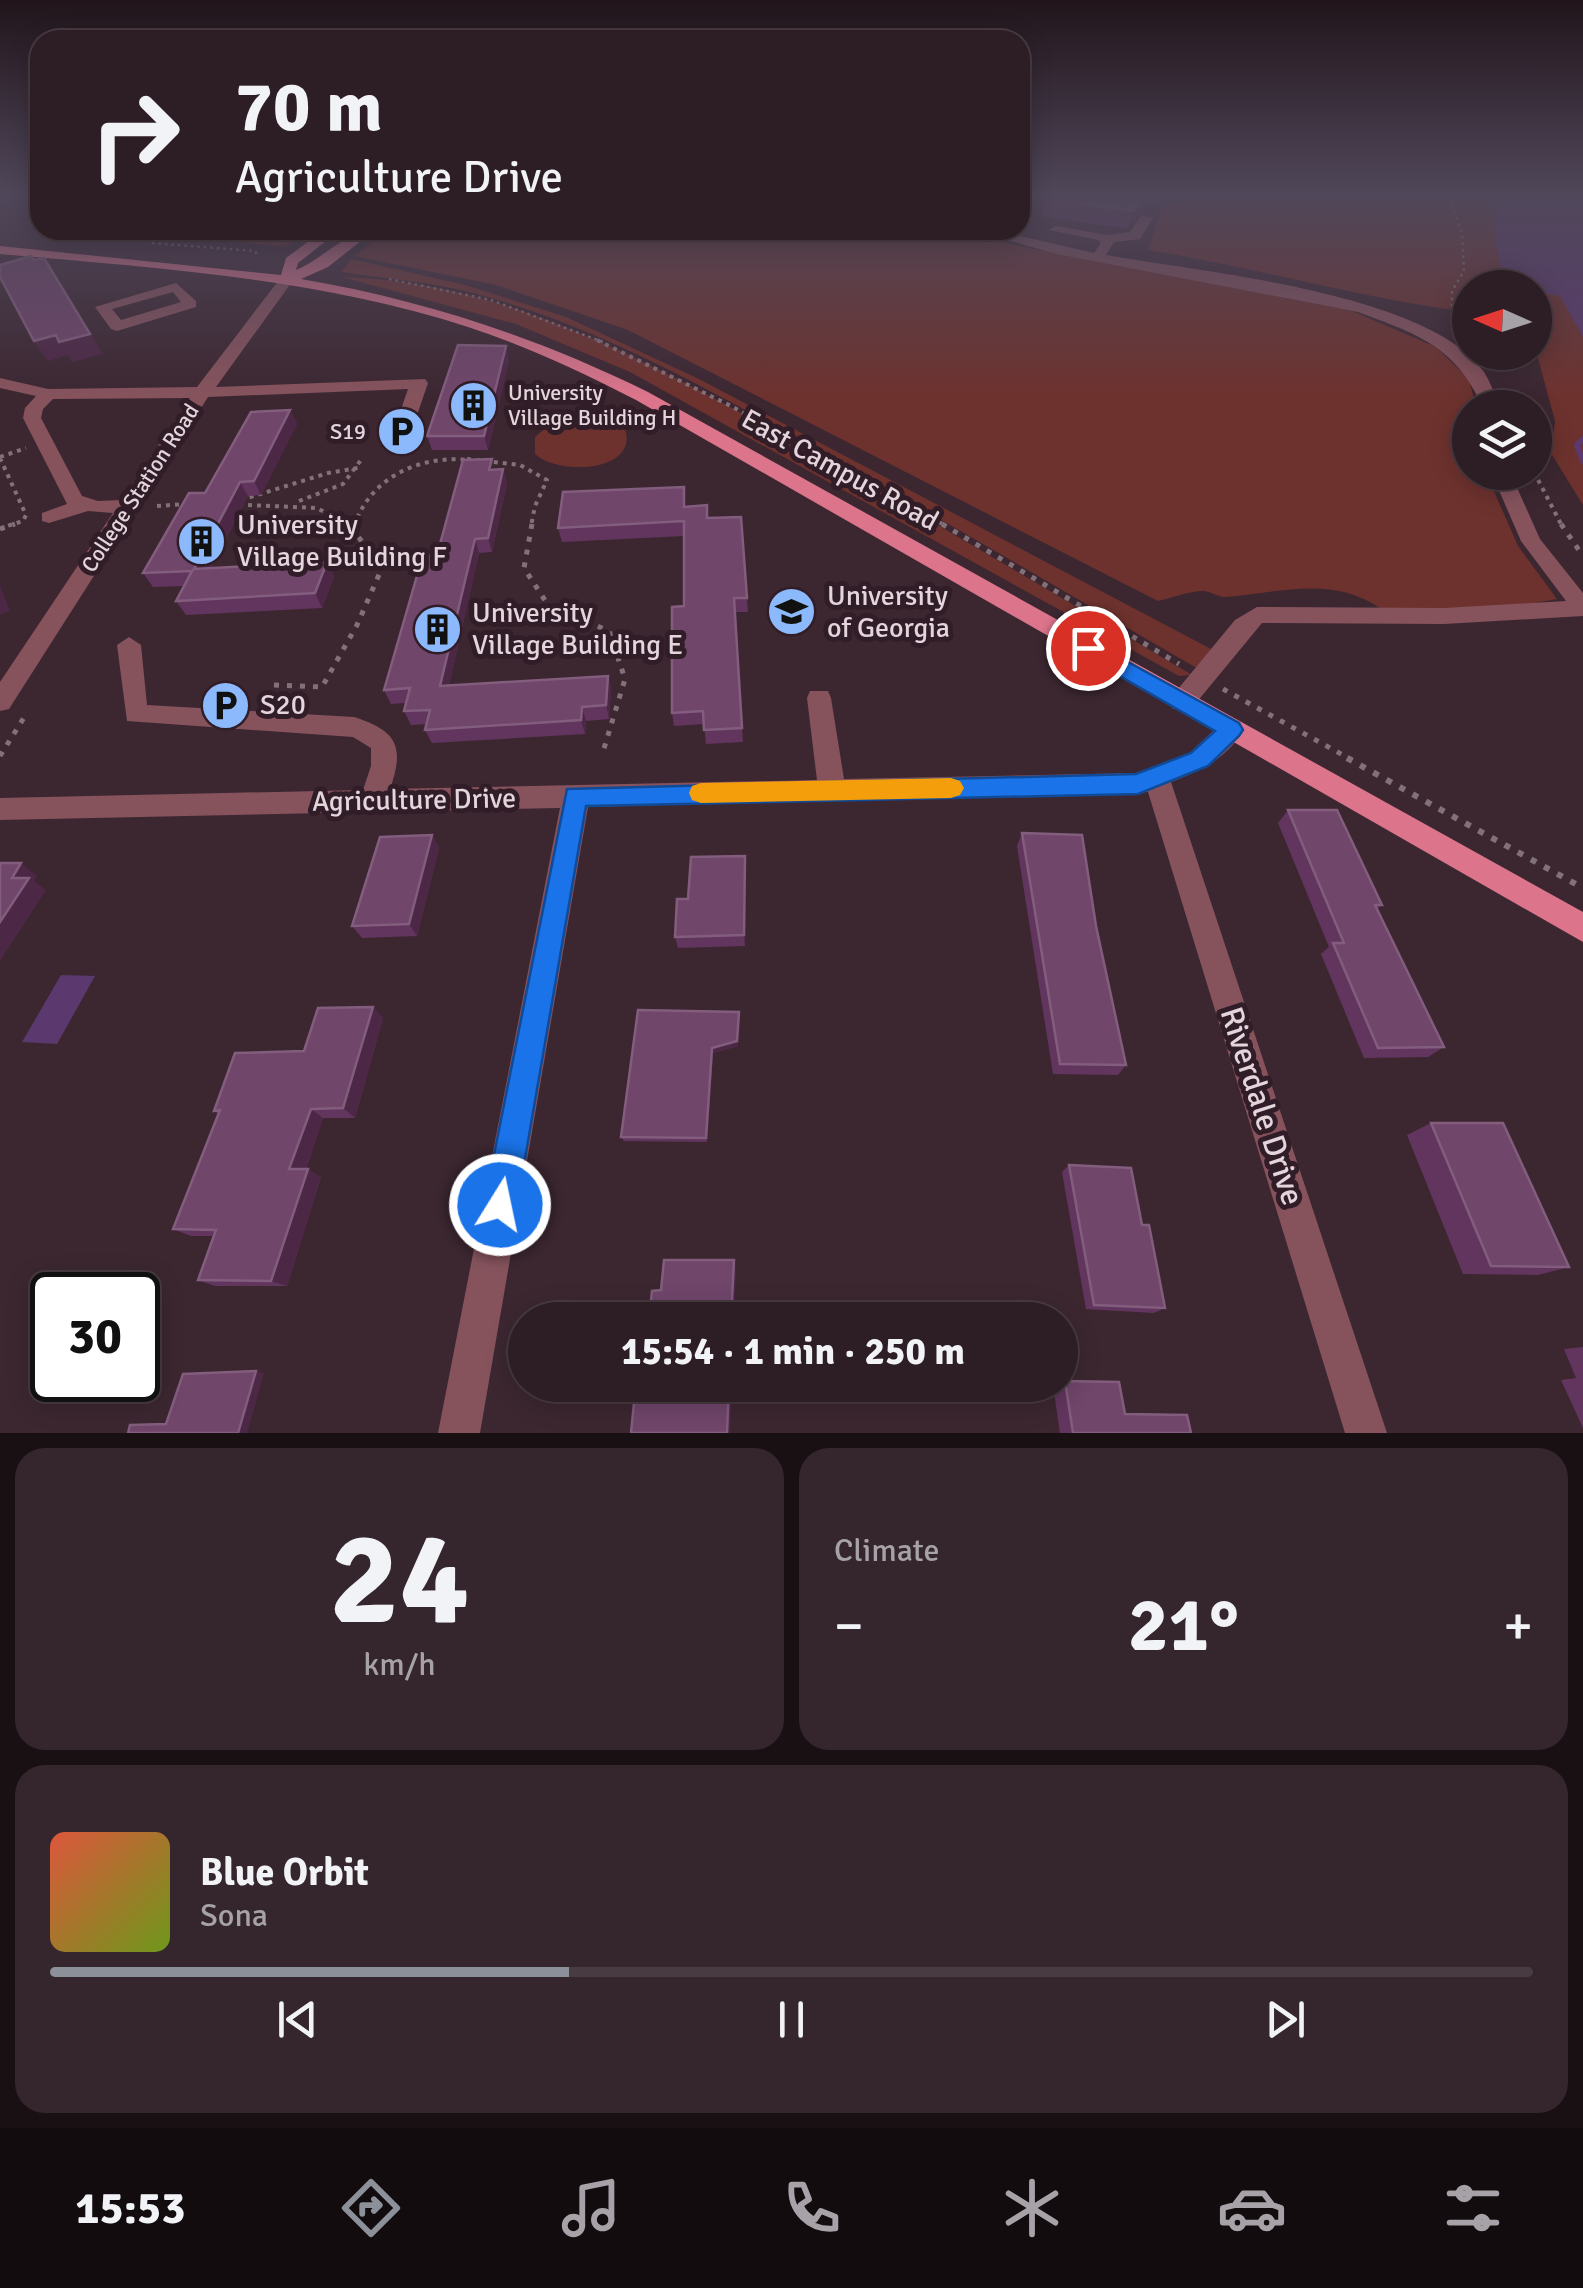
<!DOCTYPE html>
<meta charset="utf-8">
<style>
body{margin:0;font-family:Signika,sans-serif;background:#35262d;color:#f1f3f6;height:100vh;display:flex;flex-direction:column;font-size:38px;white-space:nowrap}
*{box-sizing:border-box;margin:0}
p{font-size:32px;color:#a7a2a7}
.icon{flex:none;width:55px;height:55px;fill:none;stroke:currentColor;stroke-width:2;stroke-linecap:round;stroke-linejoin:round}
.map{position:relative;height:1433px;overflow:hidden}
.drawer{display:flex;flex-direction:column;gap:15px;padding:15px;background:#191014;flex:1}
.drawer>*{flex:none}
.guide{position:absolute;left:30px;top:30px;width:1000px;height:210px;border-radius:30px;box-shadow:0 5px 25px #0003,0 0 0 2px #483b42;background:#2d1d25;color:#f1f3f6;overflow:hidden}
.needle{width:65px;rotate:273deg}
.tools{position:absolute;left:1452px;top:270px;display:grid;gap:20px}
.tools a{display:grid;place-items:center;width:100px;height:100px;border-radius:50%;background:#2d1d25;box-shadow:0 5px 25px #0003,0 0 0 2px #483b42;font-size:50px}
.speed{position:absolute;left:30px;top:1272px;display:flex;gap:20px;font-size:50px;font-weight:700;text-align:center}
.speed>*{display:grid;place-content:center;width:130px;height:130px;border-radius:50%;background:#2d1d25;box-shadow:0 5px 25px #0003,0 0 0 2px #483b42;line-height:1}
.speed .limit{border:5px solid #111;border-radius:15px;background:#fff;color:#111}
.pin{position:absolute;display:grid;place-items:center;width:85px;height:85px;color:#fff;margin:-42px;border:5px solid #fff;border-radius:50%;box-shadow:0 2px 10px #0007}
.me{position:absolute;width:110px;margin:-55px;rotate:10deg;stroke-linejoin:round;filter:drop-shadow(0 0 8px #0008)}
.turn{display:flex;align-items:center;gap:35px;height:210px;padding:0 40px;font-size:45px}
.turn .icon{width:130px;height:130px;stroke-width:2.5}
.turn b{display:block;font-size:70px;line-height:85px}
.big{font-size:75px;font-weight:700;line-height:1.1}
.drawer .card{flex:1;display:flex;flex-direction:column;justify-content:center;gap:15px;min-width:0;padding:0 35px;border-radius:30px;background:#35262d}
.drawer .dial{align-items:center;gap:0}
.dial b{font-size:130px;line-height:1}
.song{display:flex;align-items:center;gap:30px}
.cover{width:120px;height:120px;border-radius:15px;background:linear-gradient(135deg,hsl(10 70% 55%),hsl(80 70% 35%))}
.played{height:10px;border-radius:5px;background:linear-gradient(90deg,#8c9099 35%,#483b42 35%)}
.keys{display:flex;justify-content:space-around;direction:ltr}
.heat{display:flex;justify-content:space-between;align-items:center;font-size:55px;direction:ltr}
.drawer .tiles{flex:1;display:grid;gap:15px;grid-template-columns:1fr 1fr}
.card:last-child{grid-column:span 2}
.trip{position:absolute;left:508px;top:1302px;width:570px;height:100px;border-radius:50px;background:#2d1d25;box-shadow:0 5px 25px #0003,0 0 0 2px #483b42;font-weight:700;line-height:100px;text-align:center}
.menu{display:flex;height:160px;justify-content:space-around;align-items:center;background:#120c0f;color:#a7a2a7}
.menu .icon{width:70px;height:70px}
.menu .current{color:#8c9099}
.menu b{font-size:45px;color:#f1f3f6}
.map>svg:first-child{display:block}
.green{fill:#6d322e}
.water{fill:#5b396e}
.lines{fill:none;stroke-linecap:round;stroke-linejoin:round}
.stream{stroke:#5b396e;stroke-width:6}
.path-far3{stroke:#83717a;stroke-width:2.5;stroke-dasharray:2.5 4;stroke-linecap:butt}
.path-far2{stroke:#83717a;stroke-width:4;stroke-dasharray:4 5;stroke-linecap:butt}
.path-far1{stroke:#83717a;stroke-width:5;stroke-dasharray:5 8;stroke-linecap:butt}
.path{stroke:#83717a;stroke-width:6;stroke-dasharray:6 9;stroke-linecap:butt}
.minor{fill:#86535d;fill-rule:evenodd}
.major{fill:#dc758c;fill-rule:evenodd}
.wall{fill:#62355e}
.shaded-wall{fill:#4d2846}
.building{fill:#70466b;stroke:#825d7d;stroke-width:2.5}
.route{fill:#1a73e8;stroke:#114b97;stroke-width:2.5}
.slow{fill:#f59e0b}
.labels{text-anchor:middle;dominant-baseline:central;stroke-width:10;stroke-linejoin:round;paint-order:stroke}
.far-poi-label{font-size:22px;fill:#e4d5dc;stroke:#311d27;text-anchor:start}
.far-street-label{font-size:22px;fill:#e4d5dc;stroke:#311d27}
.street-label{font-size:28px;fill:#e4d5dc;stroke:#311d27}
.poi-label{font-size:28px;fill:#e4d5dc;stroke:#311d27;text-anchor:start}
.near-street-label{font-size:32px;fill:#e4d5dc;stroke:#311d27}
</style>
<div class="map">
<svg width="1583" height="1433" viewBox="0 0 1583 1433">
<rect width="100%" height="100%" fill="#3c2731"/>
<path class="green" d="M 1180,196 L 1583,196 L 1583,326 L 1577,326 L 1583,337 L 1583,505 L 1551,453 L 1555,421 L 1535,347 L 1535,288 L 1470,288 L 1470,312 C 1362,299 1256,267 1148,250 L 1161,210 Z
M 128,230 L 269,230 L 296,239 L 285,247 Z
M 388,230 L 963,230 L 1015,245 L 1352,311 L 1436,347 L 1469,379 L 1476,407 L 1470,408 L 1470,472 L 1486,473 L 1518,546 L 1557,599 L 1516,606 L 1383,610 C 1333,574 1281,593 1225,597 C 1217,597 1211,591 1203,591 C 1189,591 1172,598 1158,601 L 628,330 L 496,285 L 355,256 Z
M 351,259 L 465,285 L 566,317 L 699,379 L 1213,650 L 1200,668 L 1195,667 C 1068,594 942,519 814,448 C 706,388 596,326 477,294 C 432,282 387,279 342,272 Z
M 342,277 C 513,281 668,372 813,453 C 940,525 1066,601 1192,675 L 1179,676 L 630,372 L 516,324 Z
M 584,415 L 604,417 L 625,429 C 639,472 559,476 535,454 L 535,437 L 553,422 Z"/>
<path class="water" d="M 1487,196 L 1583,196 L 1583,337 L 1560,296 L 1535,292 L 1535,288 C 1484,288 1503,226 1487,196 Z
M 61,975 L 95,976 L 57,1044 L 22,1042 Z"/>
<g class="lines">
<path class="stream" d="M 1583,439 L 1577,445 L 1583,461"/>
<path class="path-far3" d="M 1459,196 L 1451,203 L 1462,233 L 1464,271 L 1452,291 L 1452,305 L 1470,333
M 274,230 L 289,235
M 152,243 L 255,251 L 258,257
M 389,279 L 491,300 L 603,342"/>
<path class="path-far2" d="M 597,340 L 731,406 L 946,526
M 0,457 L 26,448
M 0,458 L 26,515 L 23,521 L 7,526
M 467,459 L 520,465 L 547,480 L 535,506 L 531,526
M 1534,472 L 1562,526
M 241,500 L 328,473 L 358,468
M 299,501 L 343,484 L 361,460
M 248,505 L 317,508 L 350,526
M 157,506 L 186,504
M 354,526 C 371,477 419,455 469,460"/>
<path class="path-far1" d="M 347,524 L 353,529
M 532,524 L 524,568 L 548,605 L 609,631 L 625,679 L 602,755
M 942,524 L 1179,664
M 1561,524 L 1583,556
M 0,529 L 15,524
M 385,561 L 427,559
M 274,685 L 322,687 L 357,625 L 385,561 L 371,555 L 353,529 L 355,524
M 1223,689 L 1352,760
M 0,756 L 25,716"/>
<path class="path" d="M 1347,758 L 1583,888"/>
<path class="minor" d="M 1022,196 L 1035,196 L 1020,215 Z
M 1141,215 L 1153,218 L 1140,239 L 1114,242 L 1106,255 C 1200,272 1428,292 1484,372 C 1491,383 1495,396 1501,408 L 1483,408 C 1456,346 1417,334 1358,312 L 1057,254 L 972,230 L 994,230 L 1094,253 L 1101,243 L 1098,240 L 1049,230 L 1056,226 L 1108,235 L 1130,232 Z
M 287,275 L 294,279 L 216,387 L 425,379 L 428,383 L 405,450 L 396,456 L 387,450 L 408,389 L 208,397 L 9,709 L 0,711 L 0,682 L 113,513 L 88,511 L 49,523 L 42,521 L 42,513 L 67,504 L 23,418 L 25,408 L 36,396 L 0,388 L 0,378 L 48,389 L 197,387 L 282,276 ZM 190,398 L 122,500 L 98,501 L 82,496 L 41,418 L 43,409 L 53,399 Z
M 176,283 L 196,301 L 196,307 L 117,331 L 111,329 L 95,307 ZM 173,292 L 181,302 L 121,320 L 112,309 Z
M 1491,472 L 1510,472 L 1540,539 L 1583,593 L 1583,616 L 1444,624 L 1262,623 L 1191,709 L 1173,709 L 1170,702 L 1173,695 L 1235,620 L 1257,607 L 1444,608 L 1566,601 L 1521,541 Z
M 129,637 L 141,645 L 147,705 L 354,717 C 397,731 405,746 390,789 L 817,780 L 807,698 L 810,691 L 828,691 L 831,698 L 844,779 L 1137,773 L 1190,753 L 1222,722 L 1240,722 L 1244,729 C 1228,758 1200,771 1171,782 L 1387,1433 L 1345,1433 L 1148,792 L 588,807 L 480,1433 L 438,1433 L 560,808 L 0,820 L 0,798 L 363,790 L 371,766 L 371,748 L 353,737 L 127,721 L 117,645 Z"/>
<path class="major" d="M 324,230 L 340,230 L 298,263 L 296,270 C 323,259 347,230 375,230 L 328,267 L 301,279 C 424,300 536,337 648,392 L 1583,912 L 1583,942 L 636,400 C 581,372 526,346 468,327 C 317,278 157,268 0,254 L 0,246 L 281,275 L 286,258 Z"/>
</g>
<path class="wall" d="M 1045,198 L 1141,211 L 1128,229 L 1041,216 Z
M 509,360 L 488,450 L 432,450 L 427,436 Z
M 290,410 L 297,424 L 261,495 L 248,496 L 211,568 L 334,576 L 322,608 L 186,615 L 176,601 L 184,586 L 153,587 L 143,573 Z
M 495,469 L 503,469 L 507,483 L 492,552 L 479,553 L 449,685 L 608,676 L 611,689 L 609,719 L 586,721 L 585,734 L 432,743 L 425,730 L 427,724 L 411,725 L 404,711 L 406,703 L 391,704 L 384,690 L 437,555 Z
M 707,505 L 708,518 L 741,517 L 748,612 L 735,612 L 743,742 L 706,744 L 704,724 L 674,726 L 672,713 L 684,606 L 684,536 L 562,542 L 558,528 L 686,507 Z
M 1288,810 L 1382,905 L 1377,909 L 1444,1047 L 1428,1057 L 1364,1058 L 1321,954 L 1329,947 L 1278,823 Z
M 1022,833 L 1126,1065 L 1118,1075 L 1053,1074 L 1017,846 Z
M 432,835 L 439,848 L 417,936 L 362,938 L 352,926 Z
M 745,856 L 745,946 L 678,948 L 675,937 Z
M 373,1007 L 383,1018 L 355,1118 L 323,1118 L 306,1169 L 321,1177 L 287,1286 L 215,1286 L 198,1280 L 214,1236 L 191,1236 L 173,1229 L 219,1114 L 214,1111 Z
M 739,1012 L 738,1046 L 713,1053 L 707,1142 L 624,1141 L 621,1137 Z
M 1431,1123 L 1569,1267 L 1538,1275 L 1463,1274 L 1407,1135 Z
M 1069,1165 L 1142,1225 L 1165,1308 L 1154,1313 L 1086,1309 L 1062,1172 Z
M 1583,1347 L 1583,1428 L 1561,1380 L 1576,1378 L 1564,1349 Z
M 1065,1381 L 1125,1414 L 1191,1433 L 1060,1433 L 1053,1385 L 1060,1385 L 1060,1383 Z"/>
<path class="shaded-wall" d="M 1144,196 L 1147,196 L 1141,211 L 1128,229 L 1133,211 Z
M 44,258 L 103,354 L 72,362 L 68,355 L 48,361 L 34,341 Z
M 506,346 L 509,360 L 488,450 L 484,436 Z
M 290,410 L 297,424 L 261,495 L 254,481 Z
M 503,469 L 507,483 L 492,552 L 488,538 Z
M 240,482 L 248,496 L 203,583 L 194,569 Z
M 475,539 L 479,553 L 446,699 L 440,686 Z
M 327,562 L 334,576 L 322,608 L 315,593 Z
M 0,586 L 10,611 L 0,615 Z
M 608,676 L 611,689 L 609,719 L 606,705 Z
M 582,707 L 586,721 L 585,734 L 581,720 Z
M 432,835 L 439,848 L 417,936 L 409,924 Z
M 745,856 L 746,869 L 745,946 L 744,935 Z
M 21,863 L 37,876 L 34,881 L 46,890 L 0,961 L 0,922 L 12,878 Z
M 373,1007 L 383,1018 L 355,1118 L 343,1108 Z
M 739,1012 L 738,1046 L 713,1053 L 707,1142 L 706,1138 L 712,1048 Z
M 311,1109 L 323,1118 L 303,1177 L 289,1169 Z
M 308,1169 L 321,1177 L 287,1286 L 271,1281 Z
M 734,1260 L 736,1268 L 734,1320 L 731,1320 Z
M 256,1371 L 264,1373 L 247,1433 L 238,1433 Z
M 729,1385 L 732,1385 L 730,1433 L 727,1433 Z"/>
<path class="building" d="M 1046,196 L 1144,196 L 1133,211 L 1045,198 Z
M 31,256 L 34,260 L 44,258 L 90,334 L 59,342 L 56,335 L 34,341 L 0,277 L 0,265 Z
M 458,345 L 506,346 L 484,436 L 427,436 Z
M 290,410 L 254,481 L 240,482 L 194,569 L 327,562 L 315,593 L 176,601 L 192,571 L 143,573 L 189,493 L 205,493 L 251,412 Z
M 492,459 L 489,470 L 503,469 L 488,538 L 475,539 L 440,686 L 608,676 L 606,705 L 582,707 L 581,720 L 425,730 L 430,710 L 404,711 L 410,688 L 384,690 L 423,555 L 437,555 L 463,460 Z
M 684,487 L 684,507 L 707,505 L 707,518 L 741,517 L 747,598 L 734,598 L 742,728 L 704,730 L 703,711 L 672,713 L 672,607 L 684,606 L 684,521 L 558,528 L 563,492 Z
M 1288,810 L 1337,810 L 1382,905 L 1375,905 L 1444,1047 L 1378,1048 L 1333,943 L 1344,943 Z
M 1022,833 L 1082,835 L 1096,926 L 1126,1065 L 1060,1064 Z
M 432,835 L 409,924 L 352,926 L 380,837 Z
M 745,856 L 744,935 L 675,937 L 677,899 L 688,899 L 691,857 Z
M 0,863 L 21,863 L 12,878 L 29,878 L 0,922 Z
M 373,1007 L 343,1108 L 311,1109 L 289,1169 L 308,1169 L 271,1281 L 198,1280 L 216,1230 L 173,1229 L 220,1110 L 214,1111 L 235,1053 L 304,1051 L 318,1008 Z
M 638,1010 L 739,1012 L 737,1041 L 712,1048 L 706,1138 L 621,1137 Z
M 1431,1123 L 1503,1123 L 1569,1267 L 1491,1266 Z
M 1069,1165 L 1131,1168 L 1142,1225 L 1149,1225 L 1165,1308 L 1094,1305 Z
M 664,1260 L 734,1260 L 731,1320 L 649,1320 L 652,1291 L 661,1290 Z
M 256,1371 L 238,1433 L 128,1433 L 130,1425 L 166,1424 L 183,1374 Z
M 1065,1381 L 1119,1382 L 1125,1414 L 1187,1415 L 1191,1433 L 1073,1433 Z
M 644,1385 L 729,1385 L 727,1433 L 631,1433 L 635,1393 L 643,1393 Z"/>
<linearGradient id="sky" x2="0" y2="1"><stop stop-color="#21151b"/><stop offset="0.49" stop-color="#50475a"/><stop offset="1" stop-color="#50475a" stop-opacity="0"/></linearGradient>
<rect width="1583" height="397" fill="url(#sky)"/>
<path class="route" d="M 1088,640 L 1239,723 L 1243,730 L 1239,736 L 1208,766 L 1138,794 L 586,806 L 517,1205 L 512,1217 L 500,1222 L 489,1217 L 484,1205 L 567,789 L 1136,774 L 1191,753 L 1215,731 L 1080,653 L 1077,648 L 1080,643 Z"/>
<path class="slow" d="M 951,778 L 960,781 L 964,788 L 960,795 L 951,798 L 701,803 L 692,800 L 689,793 L 692,786 L 701,783 Z"/>
<defs>
<symbol id="building-disc" viewBox="-11 -11 22 22"><circle r="9.5" fill="#8cb9fc" stroke="#311d27"/><path d="M-4-6H4V6H1V3H-1V6H-4ZM-2.5-4.3h1.7v1.8h-1.7ZM.8-4.3h1.7v1.8H.8ZM-2.5-1h1.7V.8h-1.7ZM.8-1h1.7V.8H.8Z" fill="#111"/></symbol>
<symbol id="parking-disc" viewBox="-11 -11 22 22"><circle r="9.5" fill="#8cb9fc" stroke="#311d27"/><path d="M-3.5-5.5H1a3.5 3.5 0 0 1 0 7H-1V5.5H-3.5ZM-1-3.4V-.6H.8a1.4 1.4 0 0 0 0-2.8Z" fill="#111"/></symbol>
<symbol id="university-disc" viewBox="-11 -11 22 22"><circle r="9.5" fill="#8cb9fc" stroke="#311d27"/><path d="M0-5L7-2L0 1L-7-2ZM-4 1L0 2.5L4 1V4Q0 6-4 4Z" fill="#111"/></symbol>
</defs>
<g fill-rule="evenodd">
<use href="#building-disc" x="446" y="378" width="55" height="55"/>
<use href="#parking-disc" x="374" y="404" width="55" height="55"/>
<use href="#building-disc" x="174" y="514" width="55" height="55"/>
<use href="#university-disc" x="764" y="584" width="55" height="55"/>
<use href="#building-disc" x="410" y="602" width="55" height="55"/>
<use href="#parking-disc" x="198" y="678" width="55" height="55"/>
</g>
<g class="labels">
<g class="far-poi-label">
<text x="508" y="392">University<tspan x="508" dy="25">Village Building H</tspan></text>
<text x="366" y="431" text-anchor="end">S19</text>
</g>
<g class="far-street-label">
<text transform="translate(140 488) rotate(-57)">College Station Road</text>
</g>
<g class="street-label">
<text transform="translate(840 470) rotate(29)">East Campus Road</text>
<text transform="translate(414 800) rotate(-1)">Agriculture Drive</text>
</g>
<g class="poi-label">
<text x="237" y="525">University<tspan x="237" dy="32">Village Building F</tspan></text>
<text x="827" y="596">University<tspan x="827" dy="32">of Georgia</tspan></text>
<text x="472" y="613">University<tspan x="472" dy="32">Village Building E</tspan></text>
<text x="260" y="705">S20</text>
</g>
<g class="near-street-label">
<text transform="translate(1262 1106) rotate(72)">Riverdale Drive</text>
</g>
</g>
</svg>
<div class="tools">
<a><svg class="needle" viewBox="-14 -14 28 28"><path d="M0-13l5 13h-10z" fill="#e53935"/><path d="M0 13l5-13h-10z" fill="#a7a2a7"/></svg></a>
<a><svg class="icon" aria-label="layers" viewBox="0 0 24 24"><path d="M12 4l9 5-9 5-9-5zM3 14l9 5 9-5"/></svg></a>
</div>
<div class="speed"><div class="limit">30</div></div>
<div class="pin" style="left:1088px;top:648px;background:#d93025"><svg class="icon" aria-label="arrive" viewBox="0 0 24 24"><path d="M6 21V4h12l-3 4 3 4H6"/></svg></div>
<svg class="me" style="left:500px;top:1205px" viewBox="-20 -20 40 40"><circle r="17" fill="#1a73e8" stroke="#fff" stroke-width="3"/><path d="M0-11L8 9 0 5-8 9z" fill="#fff"/></svg>
<div class="trip">15:54 · 1 min · 250 m</div>
<div class="guide">
<div class="turn"><svg class="icon" aria-label="right" viewBox="0 0 24 24"><path d="M7 20v-9h11M14 6l5 5-5 5"/></svg><div><b>70 m</b>Agriculture Drive</div></div>
</div>
</div>
<section class="drawer">
<div class="tiles">
<div class="card dial"><b>24</b><p>km/h</p></div>
<div class="card"><p>Climate</p>
<div class="heat"><a>−</a><b class="big">21°</b><a>+</a></div>
</div>
<div class="card">
<div class="song"><i class="cover"></i><div><b>Blue Orbit</b><p>Sona</p></div></div>
<div class="played"></div>
<div class="keys"><svg class="icon" aria-label="previous" viewBox="0 0 24 24"><path d="M18 5L8 12l10 7zM5 5v14"/></svg><svg class="icon" aria-label="pause" viewBox="0 0 24 24"><path d="M8 5v14M16 5v14"/></svg><svg class="icon" aria-label="next" viewBox="0 0 24 24"><path d="M6 5l10 7-10 7zM19 5v14"/></svg></div>
</div>
</div>
</section>
<nav class="menu">
<b>15:53</b>
<svg class="icon current" aria-label="directions" viewBox="0 0 24 24"><path d="M12 3l9 9-9 9-9-9zM9 14v-3h6M13 9l2 2-2 2"/></svg>
<svg class="icon" aria-label="music" viewBox="0 0 24 24"><path d="M9 18V5l10-2v13"/><circle cx="6" cy="18" r="3"/><circle cx="16" cy="16" r="3"/></svg>
<svg class="icon" aria-label="phone" viewBox="0 0 24 24"><path d="M5 4h4l2 5-3 2q2 4 5 5l2-3 5 2v4C11 20 4 13 5 4z"/></svg>
<svg class="icon" aria-label="climate" viewBox="0 0 24 24"><path d="M12 3v18M4 7l16 10M4 17L20 7"/></svg>
<svg class="icon" aria-label="car" viewBox="0 0 24 24"><path d="M5 17H2v-5l4-1 3-4h7l3 4 3 1v5h-3M9 17h6M6 11h13"/><circle cx="7" cy="17" r="2"/><circle cx="17" cy="17" r="2"/></svg>
<svg class="icon" aria-label="filters" viewBox="0 0 24 24"><path d="M4 7h16M4 17h16"/><circle cx="9" cy="7" r="2"/><circle cx="15" cy="17" r="2"/></svg>
</nav>
